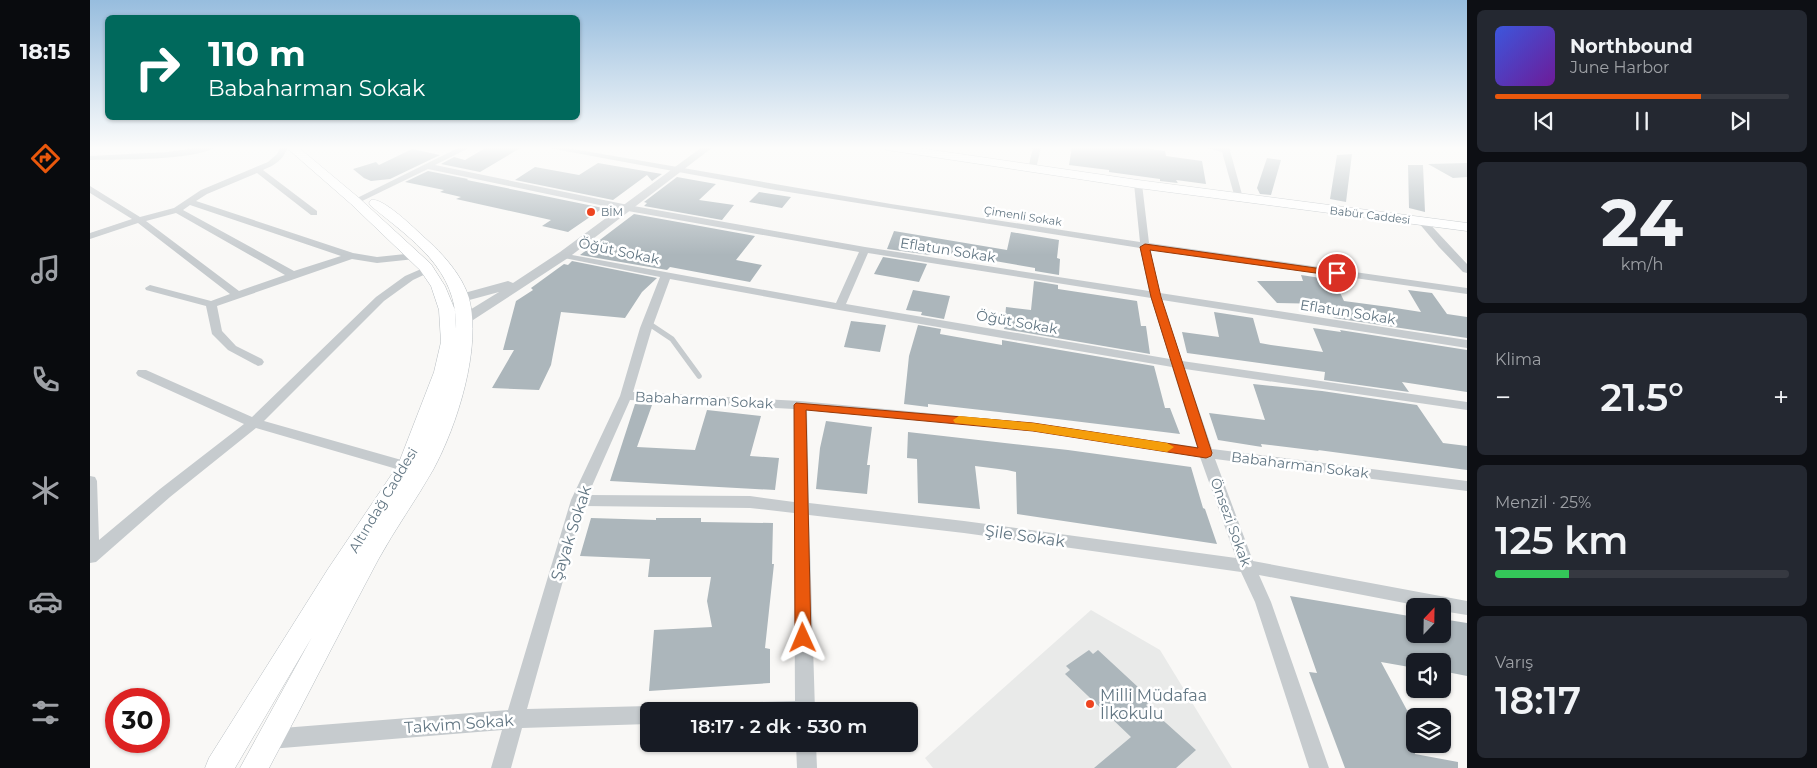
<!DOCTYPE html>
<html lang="tr">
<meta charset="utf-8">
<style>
body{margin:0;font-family:Montserrat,sans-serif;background:#242831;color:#f1f3f6;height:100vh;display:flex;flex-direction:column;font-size:19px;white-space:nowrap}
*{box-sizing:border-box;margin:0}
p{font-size:16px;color:#9ea1a6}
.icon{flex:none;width:28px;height:28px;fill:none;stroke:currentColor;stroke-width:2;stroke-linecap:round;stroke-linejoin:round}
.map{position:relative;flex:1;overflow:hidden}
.side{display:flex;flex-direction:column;gap:10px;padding:10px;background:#0d0f14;width:350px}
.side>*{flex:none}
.hud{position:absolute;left:15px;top:15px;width:475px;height:105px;border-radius:8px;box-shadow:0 1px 4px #0004;background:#00695c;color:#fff;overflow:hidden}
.needle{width:32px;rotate:22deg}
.controls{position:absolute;left:1316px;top:598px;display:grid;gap:10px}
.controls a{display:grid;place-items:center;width:45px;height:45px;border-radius:8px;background:#171b24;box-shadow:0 1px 4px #0004;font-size:25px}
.speed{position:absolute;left:15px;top:688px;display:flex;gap:10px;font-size:25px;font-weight:700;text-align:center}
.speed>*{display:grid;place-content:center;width:65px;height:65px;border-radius:50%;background:#171b24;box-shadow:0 1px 4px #0004;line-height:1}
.speed .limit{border:8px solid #d22;background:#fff;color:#111}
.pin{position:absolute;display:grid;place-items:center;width:42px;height:42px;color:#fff;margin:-21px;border:2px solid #fff;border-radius:50%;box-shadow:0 1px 5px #0007}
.me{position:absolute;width:55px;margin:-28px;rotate:359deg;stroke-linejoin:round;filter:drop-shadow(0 0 4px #0008)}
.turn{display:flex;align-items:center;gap:18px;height:105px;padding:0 20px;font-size:22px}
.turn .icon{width:65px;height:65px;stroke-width:2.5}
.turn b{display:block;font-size:35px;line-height:42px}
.big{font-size:38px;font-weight:600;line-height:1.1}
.side .widget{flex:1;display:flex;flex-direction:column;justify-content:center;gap:8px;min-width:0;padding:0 18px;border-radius:8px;background:#242831}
.side .dial{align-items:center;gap:0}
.dial b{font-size:65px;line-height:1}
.song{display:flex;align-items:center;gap:15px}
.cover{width:60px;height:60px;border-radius:8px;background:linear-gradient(135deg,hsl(230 70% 55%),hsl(280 70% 35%))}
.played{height:5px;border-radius:2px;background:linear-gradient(90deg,#ea580c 70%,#363941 70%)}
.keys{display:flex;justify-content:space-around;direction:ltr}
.heat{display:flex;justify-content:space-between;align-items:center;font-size:28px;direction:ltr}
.charge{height:8px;border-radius:4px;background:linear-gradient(90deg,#34c759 25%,#363941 0)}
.trip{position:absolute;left:550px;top:702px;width:278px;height:50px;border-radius:8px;background:#171b24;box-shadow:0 1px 4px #0004;font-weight:600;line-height:50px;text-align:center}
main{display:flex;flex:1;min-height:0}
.menu{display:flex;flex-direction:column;width:90px;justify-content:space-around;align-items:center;background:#090b0e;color:#9ea1a6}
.menu .icon{width:35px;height:35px}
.menu .current{color:#ea580c}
.menu b{font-size:22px;color:#f1f3f6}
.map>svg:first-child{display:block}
.built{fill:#e9eae9}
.building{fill:#acb6bb}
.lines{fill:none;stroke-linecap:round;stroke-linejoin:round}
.secondary-casing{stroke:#b8bec2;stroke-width:1}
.service{stroke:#c6cbce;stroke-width:5.5}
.minor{fill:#c6cbce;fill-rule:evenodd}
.tertiary{fill:#c6cbce;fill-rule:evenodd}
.secondary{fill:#fff;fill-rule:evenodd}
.route{fill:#ea580c;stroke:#983908}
.slow{fill:#f59e0b}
.poi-dot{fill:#ee4420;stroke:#fff;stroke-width:2}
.labels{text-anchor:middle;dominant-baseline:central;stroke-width:5;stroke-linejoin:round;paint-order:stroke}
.far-poi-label{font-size:11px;fill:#627683;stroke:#fff;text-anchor:start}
.far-street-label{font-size:11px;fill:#627683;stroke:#fff}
.street-label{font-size:14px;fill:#627683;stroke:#fff}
.near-street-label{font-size:16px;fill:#627683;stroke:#fff}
.near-poi-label{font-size:16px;fill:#627683;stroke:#fff;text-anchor:start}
</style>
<main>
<nav class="menu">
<b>18:15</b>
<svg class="icon current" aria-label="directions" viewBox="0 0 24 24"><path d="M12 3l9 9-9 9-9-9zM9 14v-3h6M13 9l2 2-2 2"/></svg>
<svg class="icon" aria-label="music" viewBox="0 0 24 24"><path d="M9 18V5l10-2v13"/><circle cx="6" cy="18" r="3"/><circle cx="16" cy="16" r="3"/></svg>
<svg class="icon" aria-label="phone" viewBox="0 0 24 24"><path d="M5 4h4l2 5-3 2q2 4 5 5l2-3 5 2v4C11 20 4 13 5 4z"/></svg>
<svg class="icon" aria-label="climate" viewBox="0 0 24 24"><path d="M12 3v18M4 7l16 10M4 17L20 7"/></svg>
<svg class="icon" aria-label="car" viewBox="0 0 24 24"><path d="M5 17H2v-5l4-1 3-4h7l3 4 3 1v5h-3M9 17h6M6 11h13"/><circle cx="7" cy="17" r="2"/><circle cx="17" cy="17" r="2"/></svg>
<svg class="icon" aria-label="filters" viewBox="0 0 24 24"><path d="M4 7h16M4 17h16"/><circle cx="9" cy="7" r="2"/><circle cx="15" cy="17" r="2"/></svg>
</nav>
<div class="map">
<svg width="1377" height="768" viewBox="0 0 1377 768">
<rect width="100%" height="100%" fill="#f9f8f6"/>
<path class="built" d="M 1001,610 L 1070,650 L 1142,768 L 843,768 L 835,758 Z"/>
<path class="building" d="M 397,147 L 432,147 L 390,172 L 351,164 L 364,157 L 375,160 Z
M 982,147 L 1048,147 L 1075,151 L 1076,156 L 1112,161 L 1116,184 L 1086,180 L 1088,183 L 1070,181 L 1070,179 L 1019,172 L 1019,170 L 979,165 Z
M 322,149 L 350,155 L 300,179 L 281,181 L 274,178 L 263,169 L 286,162 L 289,165 Z
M 1262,154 L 1256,202 L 1240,199 L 1247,155 Z
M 1177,158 L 1191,160 L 1181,195 L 1170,194 L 1167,188 Z
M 508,163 L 572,174 L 562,181 L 557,175 L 523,200 L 425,180 L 445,167 L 489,175 Z
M 1377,163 L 1377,177 L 1363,178 L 1338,164 Z
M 1318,165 L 1333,165 L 1335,212 L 1319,208 Z
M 338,171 L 378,179 L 377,180 L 513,208 L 478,232 L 452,226 L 461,220 L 366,199 L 371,197 L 350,192 L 354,190 L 315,182 Z
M 587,177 L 626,184 L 609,200 L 644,205 L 632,220 L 554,206 L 557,203 L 554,202 Z
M 669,192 L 701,197 L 692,208 L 659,202 Z
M 544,214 L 665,236 L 646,260 L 672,265 L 660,282 L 580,267 L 577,270 L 490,255 Z
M 804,231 L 917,250 L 921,232 L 969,240 L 967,258 L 970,259 L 969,275 L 945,271 L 945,268 L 847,251 L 842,251 L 840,255 L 797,249 Z
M 793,257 L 837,264 L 829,282 L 784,274 Z
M 482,261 L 567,278 L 552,292 L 535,318 L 471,312 L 461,365 L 449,390 L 402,388 L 424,350 L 413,350 L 426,301 L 443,290 L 441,288 L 474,264 L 478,265 Z
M 1211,275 L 1244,280 L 1254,301 L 1299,307 L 1331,312 L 1318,290 L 1342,293 L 1357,314 L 1377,317 L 1377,338 L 1244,318 L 1237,304 L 1187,303 L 1167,281 L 1213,281 Z
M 944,281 L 968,285 L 968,289 L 1047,301 L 1051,326 L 1056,326 L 1060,354 L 914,329 L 916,307 L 941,310 Z
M 823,290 L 860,296 L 854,319 L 831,315 L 832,312 L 816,310 Z
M 1124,312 L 1163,318 L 1170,343 L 1181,345 L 1233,352 L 1223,328 L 1251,332 L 1250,330 L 1377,350 L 1377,392 L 1312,382 L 1319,392 L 1234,380 L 1235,372 L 1097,353 L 1092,332 L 1129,337 Z
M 761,321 L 796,325 L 790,352 L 754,347 Z
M 828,325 L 851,329 L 850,334 L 912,345 L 912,340 L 1064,366 L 1075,408 L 1080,408 L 1090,434 L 909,412 L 838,404 L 838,407 L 814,404 L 819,356 Z
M 1163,384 L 1232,391 L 1327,405 L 1353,443 L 1377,446 L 1377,470 L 1228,450 L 1229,451 L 1171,444 L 1172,447 L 1128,440 L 1119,413 L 1175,420 Z
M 545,404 L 562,405 L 547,447 L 605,450 L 617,410 L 671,416 L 660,456 L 689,458 L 685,490 L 520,481 Z
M 736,421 L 782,427 L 777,465 L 780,465 L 777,494 L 726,489 L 730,448 Z
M 818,432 L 978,450 L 1101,467 L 1113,508 L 1115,509 L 1127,544 L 927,514 L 926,472 L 917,470 L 885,466 L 890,509 L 828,503 L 827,459 L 817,458 Z
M 501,518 L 566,520 L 566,518 L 611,518 L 611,522 L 683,523 L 682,564 L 684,564 L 675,648 L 680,649 L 680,683 L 559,691 L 564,630 L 622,627 L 617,601 L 621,577 L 558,577 L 560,559 L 490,556 Z
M 1200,596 L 1325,617 L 1325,634 L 1352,634 L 1352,619 L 1377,623 L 1377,676 L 1352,671 L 1352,661 L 1325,661 L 1325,668 L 1291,662 L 1325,725 L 1325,754 L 1368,762 L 1368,768 L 1255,768 L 1219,672 L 1227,673 Z
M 999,650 L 1003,654 L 1008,650 L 1062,700 L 1056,705 L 1106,750 L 1086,768 L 1004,768 L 1041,737 L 975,674 L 980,670 L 976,666 Z"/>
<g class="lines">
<defs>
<path id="secondary" d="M 196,147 L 208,147 L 269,198 L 341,264 L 355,286 L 365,310 L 366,329 C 368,269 322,240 281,206 L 279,203 L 281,200 C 293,197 325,229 335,238 C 353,254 372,275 379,298 C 392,348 367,426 343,470 C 326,500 305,529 288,560 C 251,629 216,699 179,768 L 150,768 L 222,637 L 145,768 L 115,768 L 119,758 L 238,569 L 308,465 L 344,372 L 351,342 L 349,310 L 341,286 L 330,270 L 261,204 Z
M 792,147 L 822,147 L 1048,180 L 1377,223 L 1377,231 L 1048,188 L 797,150 Z"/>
</defs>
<use href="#secondary" class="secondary-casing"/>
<path class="service" d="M 558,323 L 582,339 L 609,376"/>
<path class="minor" d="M 111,147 L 127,147 C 102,161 31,159 0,160 L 0,156 L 77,152 Z
M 190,147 L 198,147 C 193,160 185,165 173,170 L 227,211 L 227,215 L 221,215 L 167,173 L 117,194 L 106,201 L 263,253 L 287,257 L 325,253 L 330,256 L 325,259 L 287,263 L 262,259 L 127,306 L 132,331 L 146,346 L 172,359 L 174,362 L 172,365 L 168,366 L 138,350 L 122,334 L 116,306 L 56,290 L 55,288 L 60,285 L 121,301 L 140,294 L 48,223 L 0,239 L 0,233 L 42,219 L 0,193 L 0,186 L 50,217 L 84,208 L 111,190 L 178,162 L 187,154 ZM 100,205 L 251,256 L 204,271 L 93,210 ZM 86,213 L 195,275 L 149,291 L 56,221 Z
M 370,147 L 381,147 L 345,165 L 538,205 L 775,247 L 1059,291 L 1050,248 L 686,190 L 453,147 L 472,147 L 801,204 L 1050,242 L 1044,184 L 1048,181 L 1052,184 L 1059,243 L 1377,288 L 1377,294 L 1060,249 L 1070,293 L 1377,340 L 1377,348 L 1072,300 L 1092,361 L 1377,402 L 1377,410 L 1095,369 L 1122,449 L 1377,481 L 1377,491 L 1125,459 L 1163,561 L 1377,601 L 1377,615 L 1352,611 L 1352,606 L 1330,606 L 1169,575 L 1181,602 L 1239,768 L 1219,768 L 1165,602 L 1151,572 L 874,533 L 719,515 L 725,711 L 660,711 L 662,705 L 669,702 L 705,701 L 704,513 L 660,508 L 494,506 L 437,709 L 559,706 L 566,708 L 567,711 L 559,711 L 559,724 L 432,728 L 421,768 L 401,768 L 412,730 L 180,749 L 173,746 L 170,739 L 173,732 L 180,729 L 418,710 L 481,500 L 530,396 L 550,328 L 570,277 L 474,258 L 471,257 L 471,253 L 746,303 L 769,252 L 538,211 L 338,169 L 268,203 L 262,203 L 261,201 ZM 778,253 L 1061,298 L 1080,359 L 756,304 ZM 580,279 L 749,310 L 1082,367 L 1107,447 L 943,423 L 710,401 L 543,392 L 562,328 ZM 540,400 L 704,409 L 704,502 L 660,496 L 498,495 ZM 717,410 L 943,431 L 1110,457 L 1146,558 L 874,521 L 719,503 Z
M 943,147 L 951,147 L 946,169 L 942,171 L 938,169 Z
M 1113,147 L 1139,147 L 1153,198 L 1152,200 L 1145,198 L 1132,152 Z
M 1333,219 L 1336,220 L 1377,264 L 1377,273 L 1373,272 L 1349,247 L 1328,222 Z
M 338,266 L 342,267 L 342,271 L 323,280 L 294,301 L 174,421 L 322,463 L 324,467 L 322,471 L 317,472 L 166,428 L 80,497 L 6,562 L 0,563 L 0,476 L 5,477 L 7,481 L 9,540 L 70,489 L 154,424 L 48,376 L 46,373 L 48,370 L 56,370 L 162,417 L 286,297 L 315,276 Z
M 706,744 L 726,744 L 727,768 L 707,768 Z"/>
<path class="tertiary" d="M 612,147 L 623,147 L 478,258 L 380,322 L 370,322 L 368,319 L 370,316 L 409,292 L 372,302 L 367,301 L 366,298 L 367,295 L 418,281 L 423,283 L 470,252 Z"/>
<use href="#secondary" class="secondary"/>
</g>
<linearGradient id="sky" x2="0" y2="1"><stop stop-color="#97bdde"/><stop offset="0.58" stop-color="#fcfcfb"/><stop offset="1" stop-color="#fcfcfb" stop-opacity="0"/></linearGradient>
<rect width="1377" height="255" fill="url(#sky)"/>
<path class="route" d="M 1055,244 L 1247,271 L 1251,273 L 1247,276 L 1060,250 L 1071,297 L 1122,453 L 1121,456 L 1116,458 L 943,431 L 716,410 L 721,638 L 719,643 L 713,645 L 707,643 L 705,638 L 704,405 L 706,403 L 943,423 L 1108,448 L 1061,297 L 1050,247 Z"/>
<path class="slow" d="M 869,416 L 943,423 L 1077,443 L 1084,447 L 1077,452 L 943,431 L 865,423 L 863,420 Z"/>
<g class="poi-dot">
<circle cx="501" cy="212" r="5"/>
<circle cx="1000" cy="704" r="5"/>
</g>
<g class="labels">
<g class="far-poi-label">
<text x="511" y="212">BİM</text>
</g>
<g class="far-street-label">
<text transform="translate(1280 215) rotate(7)">Babür Caddesi</text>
<text transform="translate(933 216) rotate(9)">Çimenli Sokak</text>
</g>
<g class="street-label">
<text transform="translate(858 250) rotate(9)">Eflatun Sokak</text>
<text transform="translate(529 251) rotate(12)">Öğüt Sokak</text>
<text transform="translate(1258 312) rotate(9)">Eflatun Sokak</text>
<text transform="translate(927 322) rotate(10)">Öğüt Sokak</text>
<text transform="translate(614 400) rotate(3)">Babaharman Sokak</text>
<text transform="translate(1210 465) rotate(7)">Babaharman Sokak</text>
<text transform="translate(293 500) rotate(-59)">Altındağ Caddesi</text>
<text transform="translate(1141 522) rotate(70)">Önsezi Sokak</text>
</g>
<g class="near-street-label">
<text transform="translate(481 533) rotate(-72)">Şayak Sokak</text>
<text transform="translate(935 536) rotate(8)">Şile Sokak</text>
<text transform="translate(369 724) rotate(-4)">Takvim Sokak</text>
</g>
<g class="near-poi-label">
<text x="1010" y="695">Milli Müdafaa<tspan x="1010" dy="18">İlkokulu</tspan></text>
</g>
</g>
</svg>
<div class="controls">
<a><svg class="needle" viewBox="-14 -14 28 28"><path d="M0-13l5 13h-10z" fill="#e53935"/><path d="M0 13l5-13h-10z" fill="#9ea1a6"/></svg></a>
<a><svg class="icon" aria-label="sound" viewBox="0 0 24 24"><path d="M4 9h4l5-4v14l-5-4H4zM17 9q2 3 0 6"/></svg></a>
<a><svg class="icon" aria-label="layers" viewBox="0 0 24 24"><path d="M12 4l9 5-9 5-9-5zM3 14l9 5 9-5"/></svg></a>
</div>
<div class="speed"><div class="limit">30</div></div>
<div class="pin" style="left:1247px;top:273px;background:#d93025"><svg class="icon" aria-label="arrive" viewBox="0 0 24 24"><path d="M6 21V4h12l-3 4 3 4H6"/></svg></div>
<svg class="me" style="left:713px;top:638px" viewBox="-20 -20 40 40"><path d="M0-17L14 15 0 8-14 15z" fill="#ea580c" stroke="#fff" stroke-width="4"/></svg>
<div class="trip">18:17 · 2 dk · 530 m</div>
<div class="hud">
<div class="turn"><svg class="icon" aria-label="right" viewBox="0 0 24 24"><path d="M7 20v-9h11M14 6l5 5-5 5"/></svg><div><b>110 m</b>Babaharman Sokak</div></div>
</div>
</div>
<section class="side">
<div class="widget">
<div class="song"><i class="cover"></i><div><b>Northbound</b><p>June Harbor</p></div></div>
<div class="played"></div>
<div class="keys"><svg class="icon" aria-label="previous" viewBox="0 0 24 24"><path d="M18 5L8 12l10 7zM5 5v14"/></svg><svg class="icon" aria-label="pause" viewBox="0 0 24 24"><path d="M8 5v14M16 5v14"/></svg><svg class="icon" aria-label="next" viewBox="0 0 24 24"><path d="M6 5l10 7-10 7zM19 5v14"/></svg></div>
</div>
<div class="widget dial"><b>24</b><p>km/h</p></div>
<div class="widget"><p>Klima</p>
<div class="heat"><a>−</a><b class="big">21.5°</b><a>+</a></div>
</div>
<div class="widget"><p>Menzil · 25%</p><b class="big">125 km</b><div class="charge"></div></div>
<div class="widget"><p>Varış</p><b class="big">18:17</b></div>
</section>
</main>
